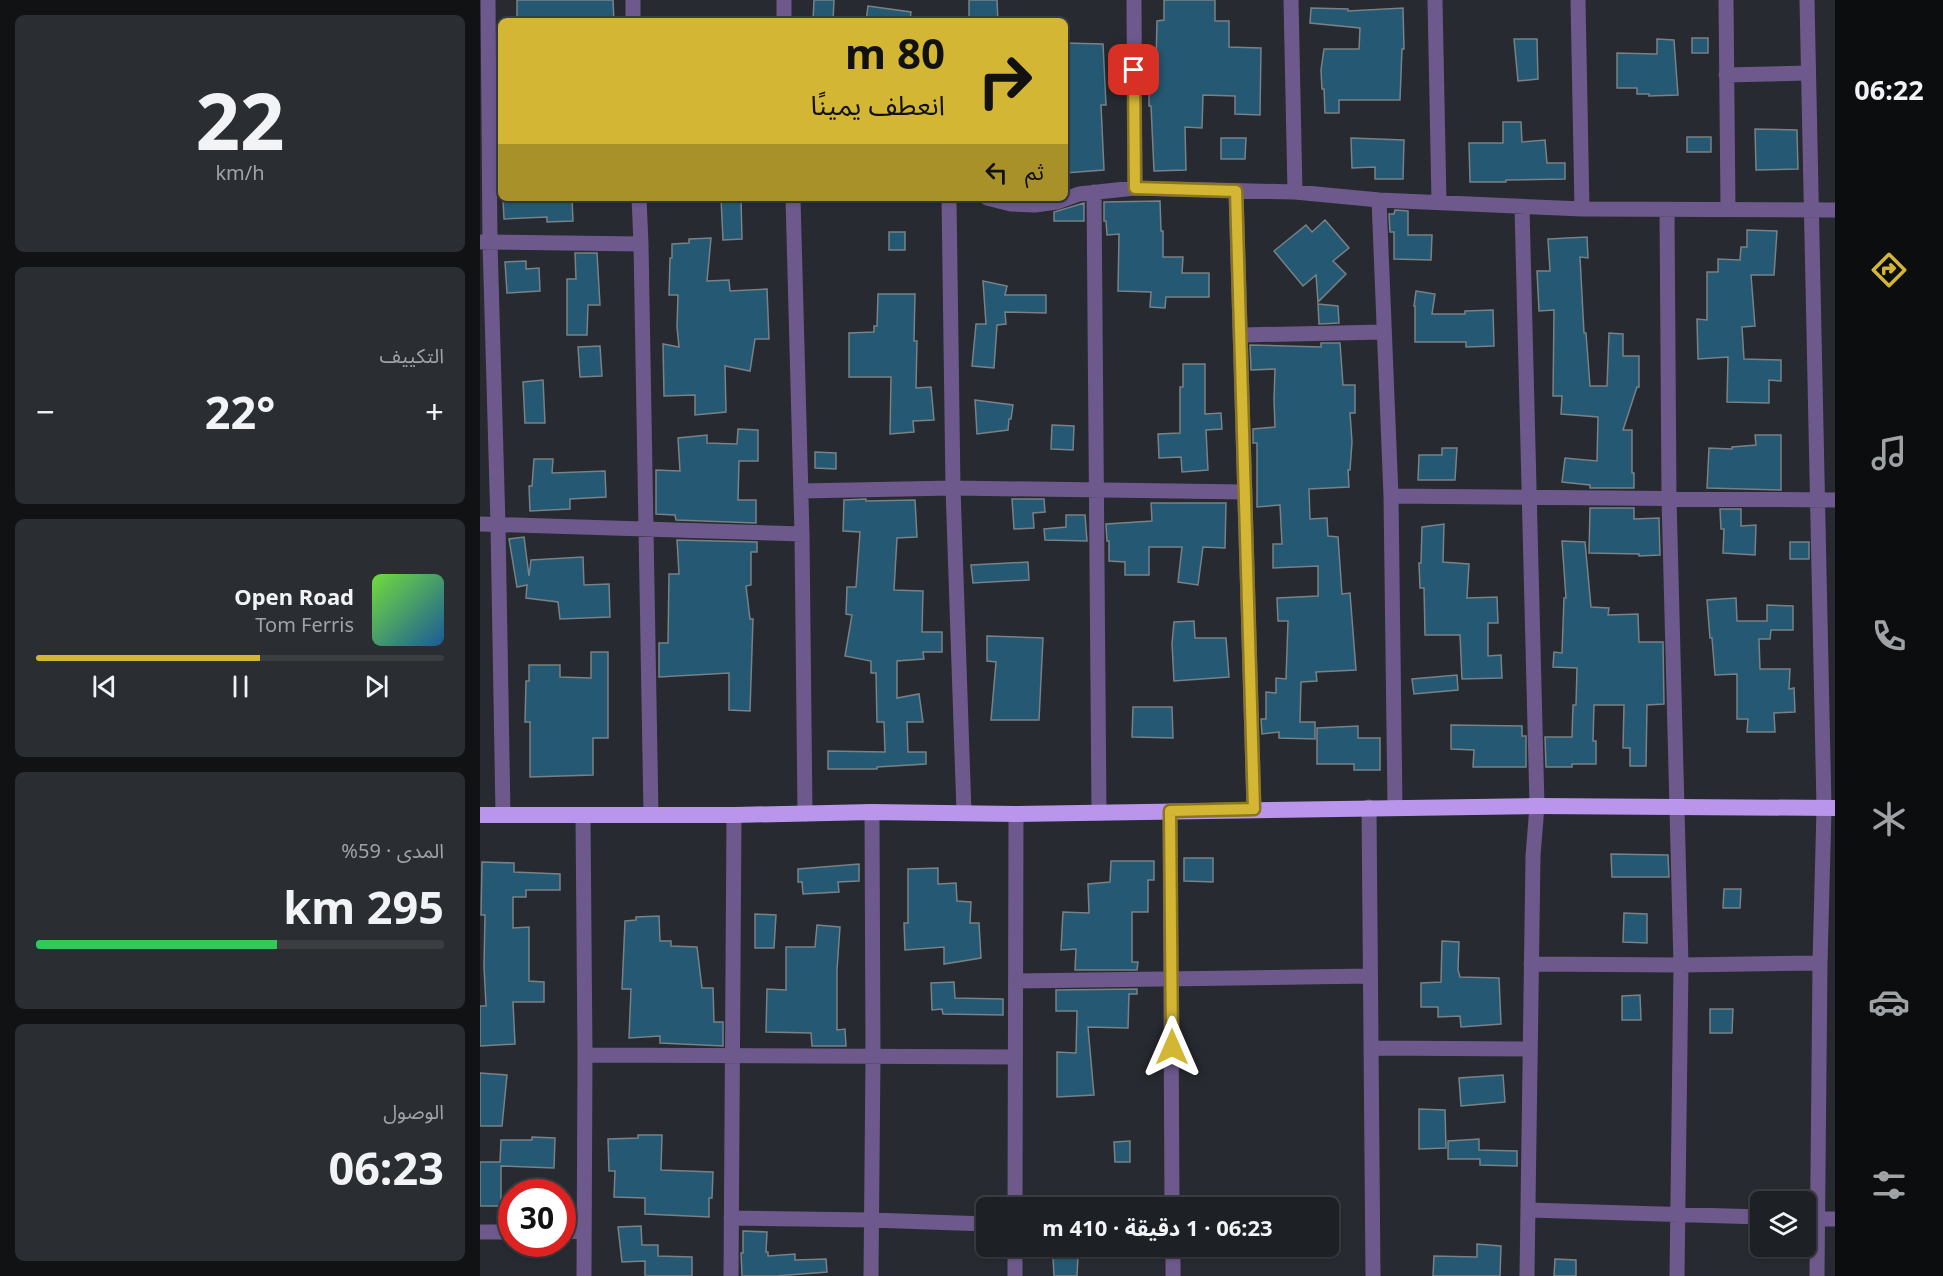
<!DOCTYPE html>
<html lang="ar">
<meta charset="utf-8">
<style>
body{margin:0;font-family:"Noto Sans","Noto Sans Arabic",sans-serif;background:#2a2d31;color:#f1f3f6;direction:rtl;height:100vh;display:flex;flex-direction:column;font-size:22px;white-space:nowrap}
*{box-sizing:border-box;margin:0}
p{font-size:20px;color:#a0a3a6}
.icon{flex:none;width:33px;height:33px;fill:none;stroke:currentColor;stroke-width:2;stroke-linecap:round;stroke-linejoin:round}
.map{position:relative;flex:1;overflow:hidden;direction:ltr}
.side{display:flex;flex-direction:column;gap:15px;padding:15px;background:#101214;width:480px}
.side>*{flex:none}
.top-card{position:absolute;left:18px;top:18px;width:570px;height:183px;border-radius:9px;box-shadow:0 2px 4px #0004,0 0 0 2px #3b3e41;direction:rtl;background:#d4b635;color:#111;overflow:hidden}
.controls{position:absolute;left:1270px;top:1191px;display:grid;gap:12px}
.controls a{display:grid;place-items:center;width:66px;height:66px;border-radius:9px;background:#1d2024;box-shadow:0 2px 4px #0004,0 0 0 2px #3b3e41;font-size:30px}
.speed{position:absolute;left:18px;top:1179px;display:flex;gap:12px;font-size:30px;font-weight:700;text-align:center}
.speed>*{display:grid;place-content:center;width:78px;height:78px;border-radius:50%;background:#1d2024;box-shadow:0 2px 4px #0004,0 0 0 2px #3b3e41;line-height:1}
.speed .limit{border:9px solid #d22;background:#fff;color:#111}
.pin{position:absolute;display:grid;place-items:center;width:51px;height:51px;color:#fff;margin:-26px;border-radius:12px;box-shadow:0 3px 9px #0006}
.me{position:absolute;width:66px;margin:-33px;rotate:0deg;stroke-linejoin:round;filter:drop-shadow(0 0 4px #0008)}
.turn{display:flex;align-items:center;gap:21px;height:126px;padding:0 24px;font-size:27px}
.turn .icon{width:78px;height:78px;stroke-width:2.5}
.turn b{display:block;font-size:42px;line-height:51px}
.then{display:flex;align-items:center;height:57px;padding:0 24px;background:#0003;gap:12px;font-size:22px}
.big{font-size:45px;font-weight:700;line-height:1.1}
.side .tile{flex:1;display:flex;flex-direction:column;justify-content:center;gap:9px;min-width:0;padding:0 21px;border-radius:9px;background:#2a2d31}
.side .dial{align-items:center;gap:0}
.dial b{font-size:78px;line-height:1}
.song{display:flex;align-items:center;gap:18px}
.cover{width:72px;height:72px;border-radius:9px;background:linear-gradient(135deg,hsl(100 70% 55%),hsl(210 70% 35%))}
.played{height:6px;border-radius:3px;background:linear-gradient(90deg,#d4b635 55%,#3b3e41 55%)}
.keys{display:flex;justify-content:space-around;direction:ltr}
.heat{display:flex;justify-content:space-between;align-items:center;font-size:33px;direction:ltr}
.charge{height:9px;border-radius:4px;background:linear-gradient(90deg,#34c759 59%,#3b3e41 0)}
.trip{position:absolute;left:496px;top:1197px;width:363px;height:60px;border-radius:9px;background:#1d2024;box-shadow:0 2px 4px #0004,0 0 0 2px #3b3e41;font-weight:700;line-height:60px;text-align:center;direction:rtl}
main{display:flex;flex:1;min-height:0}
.tabs{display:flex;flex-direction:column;width:108px;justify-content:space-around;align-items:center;background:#0c0d0e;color:#a0a3a6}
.tabs .icon{width:42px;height:42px}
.tabs .active{color:#d4b635}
.tabs b{font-size:27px;color:#f1f3f6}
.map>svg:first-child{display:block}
.building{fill:#255973;stroke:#788186;stroke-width:1.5}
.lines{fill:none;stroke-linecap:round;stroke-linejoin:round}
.minor{stroke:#6d598b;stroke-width:15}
.trunk{stroke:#b996ec;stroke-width:16}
.route-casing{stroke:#8a7622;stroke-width:15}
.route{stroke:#d4b635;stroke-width:10}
</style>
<main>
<nav class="tabs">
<b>06:22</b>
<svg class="icon active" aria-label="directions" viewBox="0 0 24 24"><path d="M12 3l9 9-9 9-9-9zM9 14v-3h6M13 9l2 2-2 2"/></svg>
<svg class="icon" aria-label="music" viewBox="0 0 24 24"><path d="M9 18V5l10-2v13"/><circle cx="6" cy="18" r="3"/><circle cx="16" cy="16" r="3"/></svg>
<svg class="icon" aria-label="phone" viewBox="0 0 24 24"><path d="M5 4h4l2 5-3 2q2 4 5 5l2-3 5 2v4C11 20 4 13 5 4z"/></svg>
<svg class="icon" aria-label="climate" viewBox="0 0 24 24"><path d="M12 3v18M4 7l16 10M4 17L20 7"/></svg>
<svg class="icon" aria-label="car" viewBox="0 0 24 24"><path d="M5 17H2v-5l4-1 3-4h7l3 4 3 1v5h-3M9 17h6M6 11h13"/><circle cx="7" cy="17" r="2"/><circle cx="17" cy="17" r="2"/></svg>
<svg class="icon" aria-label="filters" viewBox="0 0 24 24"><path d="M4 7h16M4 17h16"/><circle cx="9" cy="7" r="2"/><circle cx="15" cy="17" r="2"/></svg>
</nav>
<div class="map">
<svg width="1355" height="1276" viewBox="0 0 1355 1276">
<rect width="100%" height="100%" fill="#272a30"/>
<path class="building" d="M 37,0 L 133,0 L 134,21 L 52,21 L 53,18 L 37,18 Z
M 334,0 L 354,0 L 353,21 L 333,21 Z
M 489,0 L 517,0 L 518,21 L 489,21 Z
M 684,0 L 735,0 L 735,21 L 749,21 L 749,47 L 781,48 L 780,115 L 755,114 L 755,96 L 723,95 L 722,128 L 705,127 L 706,170 L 674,171 L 671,106 L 669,106 L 669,63 L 676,63 L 677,21 L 684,20 Z
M 388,6 L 431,12 L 430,21 L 386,21 Z
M 831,8 L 868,9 L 868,11 L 923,8 L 924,49 L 922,49 L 920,100 L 859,100 L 859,113 L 845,113 L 844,89 L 842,89 L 841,70 L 844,49 L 879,49 L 880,28 L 830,23 Z
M 1212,38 L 1228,38 L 1228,53 L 1212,53 Z
M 1034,39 L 1057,39 L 1058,79 L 1038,81 Z
M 1177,39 L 1194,40 L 1198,95 L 1169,96 L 1169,94 L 1157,94 L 1157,88 L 1137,88 L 1137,53 L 1177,54 Z
M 585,43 L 623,44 L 626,105 L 621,105 L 624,170 L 585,173 Z
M 1023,122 L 1041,122 L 1042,142 L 1065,140 L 1067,163 L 1085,163 L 1085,179 L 1026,180 L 1026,182 L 990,182 L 989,143 L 1023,143 Z
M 1275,129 L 1317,130 L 1318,169 L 1276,170 Z
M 1207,137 L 1231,137 L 1231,152 L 1207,152 Z
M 741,138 L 766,138 L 765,159 L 741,159 Z
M 871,138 L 924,140 L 923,179 L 895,179 L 895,167 L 872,168 Z
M 40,198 L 92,198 L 93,221 L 67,222 L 67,217 L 24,219 L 23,200 Z
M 241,198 L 261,198 L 262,239 L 243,240 Z
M 680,201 L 681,231 L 683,231 L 683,257 L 703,257 L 702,273 L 729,273 L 729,297 L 686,297 L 685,308 L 670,307 L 671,292 L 638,291 L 639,234 L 627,235 L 626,221 L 624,221 L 624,202 Z
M 604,203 L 604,221 L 574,221 L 574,212 Z
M 915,210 L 928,211 L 928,235 L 952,235 L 951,260 L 914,259 L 914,232 L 910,232 L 909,214 L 914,214 Z
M 845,220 L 869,248 L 853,261 L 866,274 L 838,302 L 836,275 L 823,286 L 794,251 L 826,225 L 832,232 Z
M 1267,230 L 1297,231 L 1294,275 L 1271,275 L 1275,326 L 1262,327 L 1264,359 L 1301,360 L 1301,381 L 1289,380 L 1289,403 L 1247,402 L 1248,357 L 1218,359 L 1217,319 L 1227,320 L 1227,272 L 1238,272 L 1238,259 L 1260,260 L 1261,247 L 1267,247 Z
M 409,232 L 425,232 L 425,250 L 409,250 Z
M 1107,237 L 1108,258 L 1100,257 L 1104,333 L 1106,333 L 1110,386 L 1127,386 L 1129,333 L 1143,334 L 1143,356 L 1159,356 L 1159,387 L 1157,387 L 1143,430 L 1152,430 L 1152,473 L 1154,473 L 1154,488 L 1110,488 L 1110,485 L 1082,482 L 1085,458 L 1117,461 L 1118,417 L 1081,414 L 1082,396 L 1073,396 L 1074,310 L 1059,311 L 1057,271 L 1070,271 L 1068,239 Z
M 231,238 L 227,281 L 249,280 L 250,291 L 287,289 L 289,339 L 275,339 L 270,371 L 245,366 L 246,412 L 215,415 L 215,395 L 184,396 L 183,344 L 199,347 L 197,327 L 198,295 L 189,295 L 190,258 L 192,258 L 192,244 L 209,243 L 209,239 Z
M 95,253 L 117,253 L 120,305 L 108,305 L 107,335 L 87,335 L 87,279 L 96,279 Z
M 46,261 L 46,269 L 59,268 L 60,291 L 27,293 L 25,262 Z
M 503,281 L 527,286 L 525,295 L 566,295 L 566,313 L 525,312 L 526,324 L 517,325 L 514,368 L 492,366 L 496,324 L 506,324 Z
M 936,291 L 955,294 L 952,314 L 985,314 L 985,311 L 1013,310 L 1014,346 L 986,347 L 986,342 L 935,342 L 935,306 L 934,306 Z
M 398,294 L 435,294 L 434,341 L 437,341 L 436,388 L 451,387 L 454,420 L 433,421 L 434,432 L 410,434 L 411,377 L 369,377 L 369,333 L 394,332 L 394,326 L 397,326 Z
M 838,304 L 858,306 L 859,323 L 839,324 Z
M 841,343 L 860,343 L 863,385 L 875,385 L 875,413 L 870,413 L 872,442 L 870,470 L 868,470 L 869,487 L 829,489 L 830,519 L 847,518 L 848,536 L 858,537 L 862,594 L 870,593 L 876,670 L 836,672 L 837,681 L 821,682 L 820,722 L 835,722 L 835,739 L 799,738 L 799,732 L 782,734 L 781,719 L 786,719 L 786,692 L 796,693 L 796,678 L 806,679 L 808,621 L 798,621 L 797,598 L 838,596 L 838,566 L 793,568 L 793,544 L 802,544 L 800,505 L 777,507 L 777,443 L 773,443 L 773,429 L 795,427 L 794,400 L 795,369 L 771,370 L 770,345 L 841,347 Z
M 120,346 L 122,376 L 100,377 L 98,347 Z
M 703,364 L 725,364 L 725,414 L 741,413 L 742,429 L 726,430 L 728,470 L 702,472 L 701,457 L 679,458 L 678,434 L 700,433 L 700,387 L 703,387 Z
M 63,380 L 65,423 L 45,423 L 43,382 Z
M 495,400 L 533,405 L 531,419 L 529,419 L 528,430 L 497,434 Z
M 572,425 L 594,426 L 593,450 L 571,449 Z
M 258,429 L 278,430 L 278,461 L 259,461 L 258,500 L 276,500 L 276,523 L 196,520 L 195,515 L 176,514 L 176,470 L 200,471 L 198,438 L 227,435 L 227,443 L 257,444 Z
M 1275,435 L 1301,435 L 1301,490 L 1227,488 L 1229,448 L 1252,449 L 1252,447 L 1276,445 Z
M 962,448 L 977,448 L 975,480 L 938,480 L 939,455 L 962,455 Z
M 335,452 L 356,453 L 356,469 L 335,468 Z
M 54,459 L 73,459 L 72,473 L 125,471 L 126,497 L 90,499 L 90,509 L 50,511 L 49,486 L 52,486 Z
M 386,499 L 386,501 L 435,500 L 437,537 L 417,538 L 414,590 L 443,591 L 442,632 L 462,632 L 462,652 L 443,652 L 444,659 L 417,661 L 417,698 L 439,694 L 443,722 L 427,722 L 428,752 L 446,752 L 446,764 L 397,767 L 397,769 L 348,769 L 348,751 L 405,752 L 404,722 L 397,722 L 396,673 L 391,673 L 391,661 L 365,656 L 372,615 L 366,614 L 367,587 L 376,587 L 380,532 L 363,531 L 364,500 Z
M 532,499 L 564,499 L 565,512 L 553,513 L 554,528 L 534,529 Z
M 671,503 L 746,503 L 745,548 L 723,547 L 718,585 L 698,582 L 702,547 L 669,547 L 669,575 L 645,575 L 645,562 L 629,561 L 629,541 L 627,541 L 626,524 L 672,521 Z
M 1110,508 L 1154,508 L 1154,519 L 1179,518 L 1180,555 L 1159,556 L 1159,554 L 1109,553 Z
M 1240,509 L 1261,509 L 1261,526 L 1276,525 L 1275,555 L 1243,553 L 1244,529 L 1241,529 Z
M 586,515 L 605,515 L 607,541 L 565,540 L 564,529 L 586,527 Z
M 964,524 L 963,562 L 989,564 L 987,598 L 1017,597 L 1018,623 L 1008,623 L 1008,656 L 1021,655 L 1022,678 L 982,679 L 980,635 L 945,635 L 944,588 L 940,588 L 939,563 L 941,563 L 942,527 Z
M 44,537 L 49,576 L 51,560 L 103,557 L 104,585 L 129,584 L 130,617 L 80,619 L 78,602 L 46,598 L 47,585 L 37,587 L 29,539 Z
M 197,540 L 277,542 L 277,552 L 271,552 L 271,585 L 266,586 L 270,619 L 273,619 L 270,711 L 249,710 L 249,673 L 179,677 L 179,643 L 188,643 L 189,574 L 199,574 Z
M 1082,541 L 1105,542 L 1111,607 L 1129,608 L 1128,615 L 1158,614 L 1159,642 L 1183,642 L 1184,704 L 1167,705 L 1166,766 L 1150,766 L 1150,748 L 1143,748 L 1144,705 L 1114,705 L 1113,741 L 1116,741 L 1116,764 L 1092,764 L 1092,767 L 1066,767 L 1065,737 L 1092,737 L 1093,705 L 1096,705 L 1097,668 L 1073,667 L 1074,652 L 1082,653 L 1084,598 L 1086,598 Z
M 1310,542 L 1329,542 L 1329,559 L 1310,559 Z
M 548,562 L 549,580 L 493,583 L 491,565 Z
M 1256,598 L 1257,621 L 1287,621 L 1287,605 L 1313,606 L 1313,630 L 1291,630 L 1290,639 L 1279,639 L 1280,669 L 1310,669 L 1309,689 L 1314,688 L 1315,712 L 1294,713 L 1295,732 L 1267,732 L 1268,719 L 1257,719 L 1257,674 L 1235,675 L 1232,638 L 1230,638 L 1227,600 Z
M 714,621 L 715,638 L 746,638 L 749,677 L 694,681 L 692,644 L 694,622 Z
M 507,636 L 563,638 L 559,720 L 511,720 L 516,662 L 507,661 Z
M 111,652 L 128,652 L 128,738 L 113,738 L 113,775 L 50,777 L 50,722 L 45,722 L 46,681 L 49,681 L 49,665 L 80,665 L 80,677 L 111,678 Z
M 977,675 L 978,690 L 934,694 L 932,679 Z
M 653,707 L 692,707 L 693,738 L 652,737 Z
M 971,725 L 1042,726 L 1042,736 L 1046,736 L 1046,767 L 993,767 L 994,750 L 971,749 Z
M 878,726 L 878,738 L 900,738 L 900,770 L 874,770 L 874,764 L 837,764 L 837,728 Z
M 1131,854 L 1188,855 L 1189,877 L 1132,877 Z
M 704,858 L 733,858 L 733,882 L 704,881 Z
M 631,861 L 674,861 L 674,880 L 668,880 L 668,912 L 652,912 L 652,962 L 658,962 L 657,970 L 595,970 L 596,949 L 581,950 L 583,912 L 609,913 L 608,884 L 630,882 Z
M 2,862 L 34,863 L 34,872 L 80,874 L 80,890 L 46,890 L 46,897 L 33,897 L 33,928 L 49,927 L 49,981 L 64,982 L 64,1002 L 33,1002 L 35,1044 L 0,1046 L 0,1006 L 6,1006 L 4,966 L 5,915 L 1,915 Z
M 379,864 L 379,881 L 358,882 L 359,892 L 323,894 L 322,882 L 318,882 L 318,869 Z
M 458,868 L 458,884 L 476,883 L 477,901 L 491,902 L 490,923 L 499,923 L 501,958 L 464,964 L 464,947 L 425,950 L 424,923 L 428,923 L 428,869 Z
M 1244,889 L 1261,889 L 1260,908 L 1243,908 Z
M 1144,913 L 1167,914 L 1167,943 L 1143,942 Z
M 275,914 L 296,915 L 294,948 L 275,948 Z
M 179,916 L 180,941 L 191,941 L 191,946 L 217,947 L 222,988 L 233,988 L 234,1022 L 243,1022 L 243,1046 L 180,1043 L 180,1036 L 149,1038 L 151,989 L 142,989 L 145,921 L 156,920 L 156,917 Z
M 337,925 L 360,927 L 357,970 L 357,1030 L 365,1029 L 366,1046 L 332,1046 L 331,1033 L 286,1032 L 287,989 L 306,990 L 306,947 L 335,947 Z
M 962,941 L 979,942 L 978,970 L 980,977 L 1019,978 L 1021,1024 L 981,1027 L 980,1016 L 958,1017 L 958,1007 L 941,1007 L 941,983 L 961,982 Z
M 474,982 L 475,998 L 523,999 L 523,1015 L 463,1014 L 462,1009 L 452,1010 L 451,983 Z
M 657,989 L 657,994 L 649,994 L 648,1028 L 608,1027 L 614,1095 L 577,1097 L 577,1052 L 596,1053 L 597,1011 L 576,1011 L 576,990 Z
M 1160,995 L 1161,1020 L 1142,1020 L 1142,996 Z
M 1230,1009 L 1253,1009 L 1252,1033 L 1230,1033 Z
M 0,1073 L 27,1075 L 22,1126 L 0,1126 Z
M 1023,1075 L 1025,1102 L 981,1106 L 979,1078 Z
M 939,1109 L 965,1110 L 966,1148 L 939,1149 Z
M 158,1135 L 182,1135 L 181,1170 L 233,1172 L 232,1198 L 229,1198 L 229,1217 L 165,1214 L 165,1198 L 134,1197 L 135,1171 L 129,1171 L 128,1139 L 158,1138 Z
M 52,1137 L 75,1138 L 74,1168 L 21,1166 L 21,1206 L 0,1206 L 0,1162 L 20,1162 L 21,1140 L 52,1140 Z
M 999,1139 L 999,1150 L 1037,1151 L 1037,1166 L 1000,1165 L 1000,1159 L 968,1159 L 968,1141 Z
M 650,1141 L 650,1162 L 635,1162 L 634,1142 Z
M 161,1226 L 162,1245 L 178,1245 L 178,1256 L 212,1257 L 212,1276 L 165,1276 L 165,1261 L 142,1262 L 138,1227 Z
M 263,1231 L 287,1232 L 286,1252 L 288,1252 L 288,1256 L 315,1254 L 315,1260 L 346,1259 L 347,1272 L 296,1276 L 262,1276 L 261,1253 L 263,1253 Z
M 997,1244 L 1021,1246 L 1020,1276 L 953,1276 L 954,1256 L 997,1257 Z
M 598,1256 L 597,1276 L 574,1276 L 573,1258 Z
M 1075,1259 L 1096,1260 L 1096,1276 L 1074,1276 Z"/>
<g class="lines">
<path class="minor" d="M 8,0 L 10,242 L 18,525 L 23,815
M 153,0 L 153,21
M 304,0 L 304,21
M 654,0 L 655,188
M 811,0 L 815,192
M 955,0 L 959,202
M 1098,0 L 1102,209
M 1246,0 L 1248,209
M 1327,0 L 1344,808 L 1340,963
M 1246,75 L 1328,73
M 756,191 L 774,809
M 614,192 L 619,813
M 159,198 L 161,244 L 171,815
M 313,198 L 322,534 L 325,814
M 469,198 L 473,488 L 484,813
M 507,198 L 531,204 L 555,205 L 577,202 L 599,194 L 655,188 L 815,192 L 899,200 L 1102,209 L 1355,210
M 899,200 L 911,496 L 915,807
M 1042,207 L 1057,806 L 1053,856 L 1047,1276
M 1187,210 L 1189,498 L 1201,965 L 1197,1276
M 2,242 L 161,244
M 762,335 L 904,332
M 321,491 L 473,488 L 765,492
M 911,496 L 1355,500
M 0,524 L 322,534
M 889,807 L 893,1276
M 690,811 L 692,1208
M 103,815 L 105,1055 L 104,1276
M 1051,964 L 1201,965 L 1340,963 L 1337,1276
M 536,981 L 890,976
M 891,1048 L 1050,1049
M 105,1055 L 535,1057
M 535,1208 L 536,814
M 1048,1210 L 1281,1217
M 251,1218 L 391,1220 L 507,1224
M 1326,1218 L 1355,1219
M 0,1232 L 32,1232
M 82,1232 L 104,1231
M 693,1246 L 693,1276
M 251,1276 L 254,815
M 391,1276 L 393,1056 L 392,812
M 535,1276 L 535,1246"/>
<path class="trunk" d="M 0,815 L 254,815 L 392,812 L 536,814 L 1057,806 L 1355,808"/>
</g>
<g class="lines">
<defs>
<path id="route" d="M 654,70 L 655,188 L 756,191 L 774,809 L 690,811 L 692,1047"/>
</defs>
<use href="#route" class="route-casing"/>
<use href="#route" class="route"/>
</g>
</svg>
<div class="controls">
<a><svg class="icon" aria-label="layers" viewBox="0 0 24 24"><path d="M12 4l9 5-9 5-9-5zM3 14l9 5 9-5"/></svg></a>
</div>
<div class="speed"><div class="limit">30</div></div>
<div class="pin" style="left:654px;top:70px;background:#d93025"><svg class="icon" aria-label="arrive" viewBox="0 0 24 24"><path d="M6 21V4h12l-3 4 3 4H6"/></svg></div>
<svg class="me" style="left:692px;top:1047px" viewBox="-20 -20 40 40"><path d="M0-17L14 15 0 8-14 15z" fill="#d4b635" stroke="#fff" stroke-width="4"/></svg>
<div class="trip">06:23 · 1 دقيقة · 410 m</div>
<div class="top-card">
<div class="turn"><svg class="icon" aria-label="right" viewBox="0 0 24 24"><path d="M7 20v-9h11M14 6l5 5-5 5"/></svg><div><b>80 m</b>انعطف يمينًا</div></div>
<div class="then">ثم<svg class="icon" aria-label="left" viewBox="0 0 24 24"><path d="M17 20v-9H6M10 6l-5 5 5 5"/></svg></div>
</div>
</div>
<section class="side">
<div class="tile dial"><b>22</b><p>km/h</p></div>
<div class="tile"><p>التكييف</p>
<div class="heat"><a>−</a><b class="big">22°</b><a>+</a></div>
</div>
<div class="tile">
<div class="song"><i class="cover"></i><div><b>Open Road</b><p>Tom Ferris</p></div></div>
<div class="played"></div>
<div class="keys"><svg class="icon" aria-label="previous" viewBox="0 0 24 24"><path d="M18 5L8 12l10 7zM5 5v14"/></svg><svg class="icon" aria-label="pause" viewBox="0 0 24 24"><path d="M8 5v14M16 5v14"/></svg><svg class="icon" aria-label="next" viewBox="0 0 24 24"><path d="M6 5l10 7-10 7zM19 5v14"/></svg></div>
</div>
<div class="tile"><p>المدى · 59%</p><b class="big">295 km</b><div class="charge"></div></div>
<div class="tile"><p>الوصول</p><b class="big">06:23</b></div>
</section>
</main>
